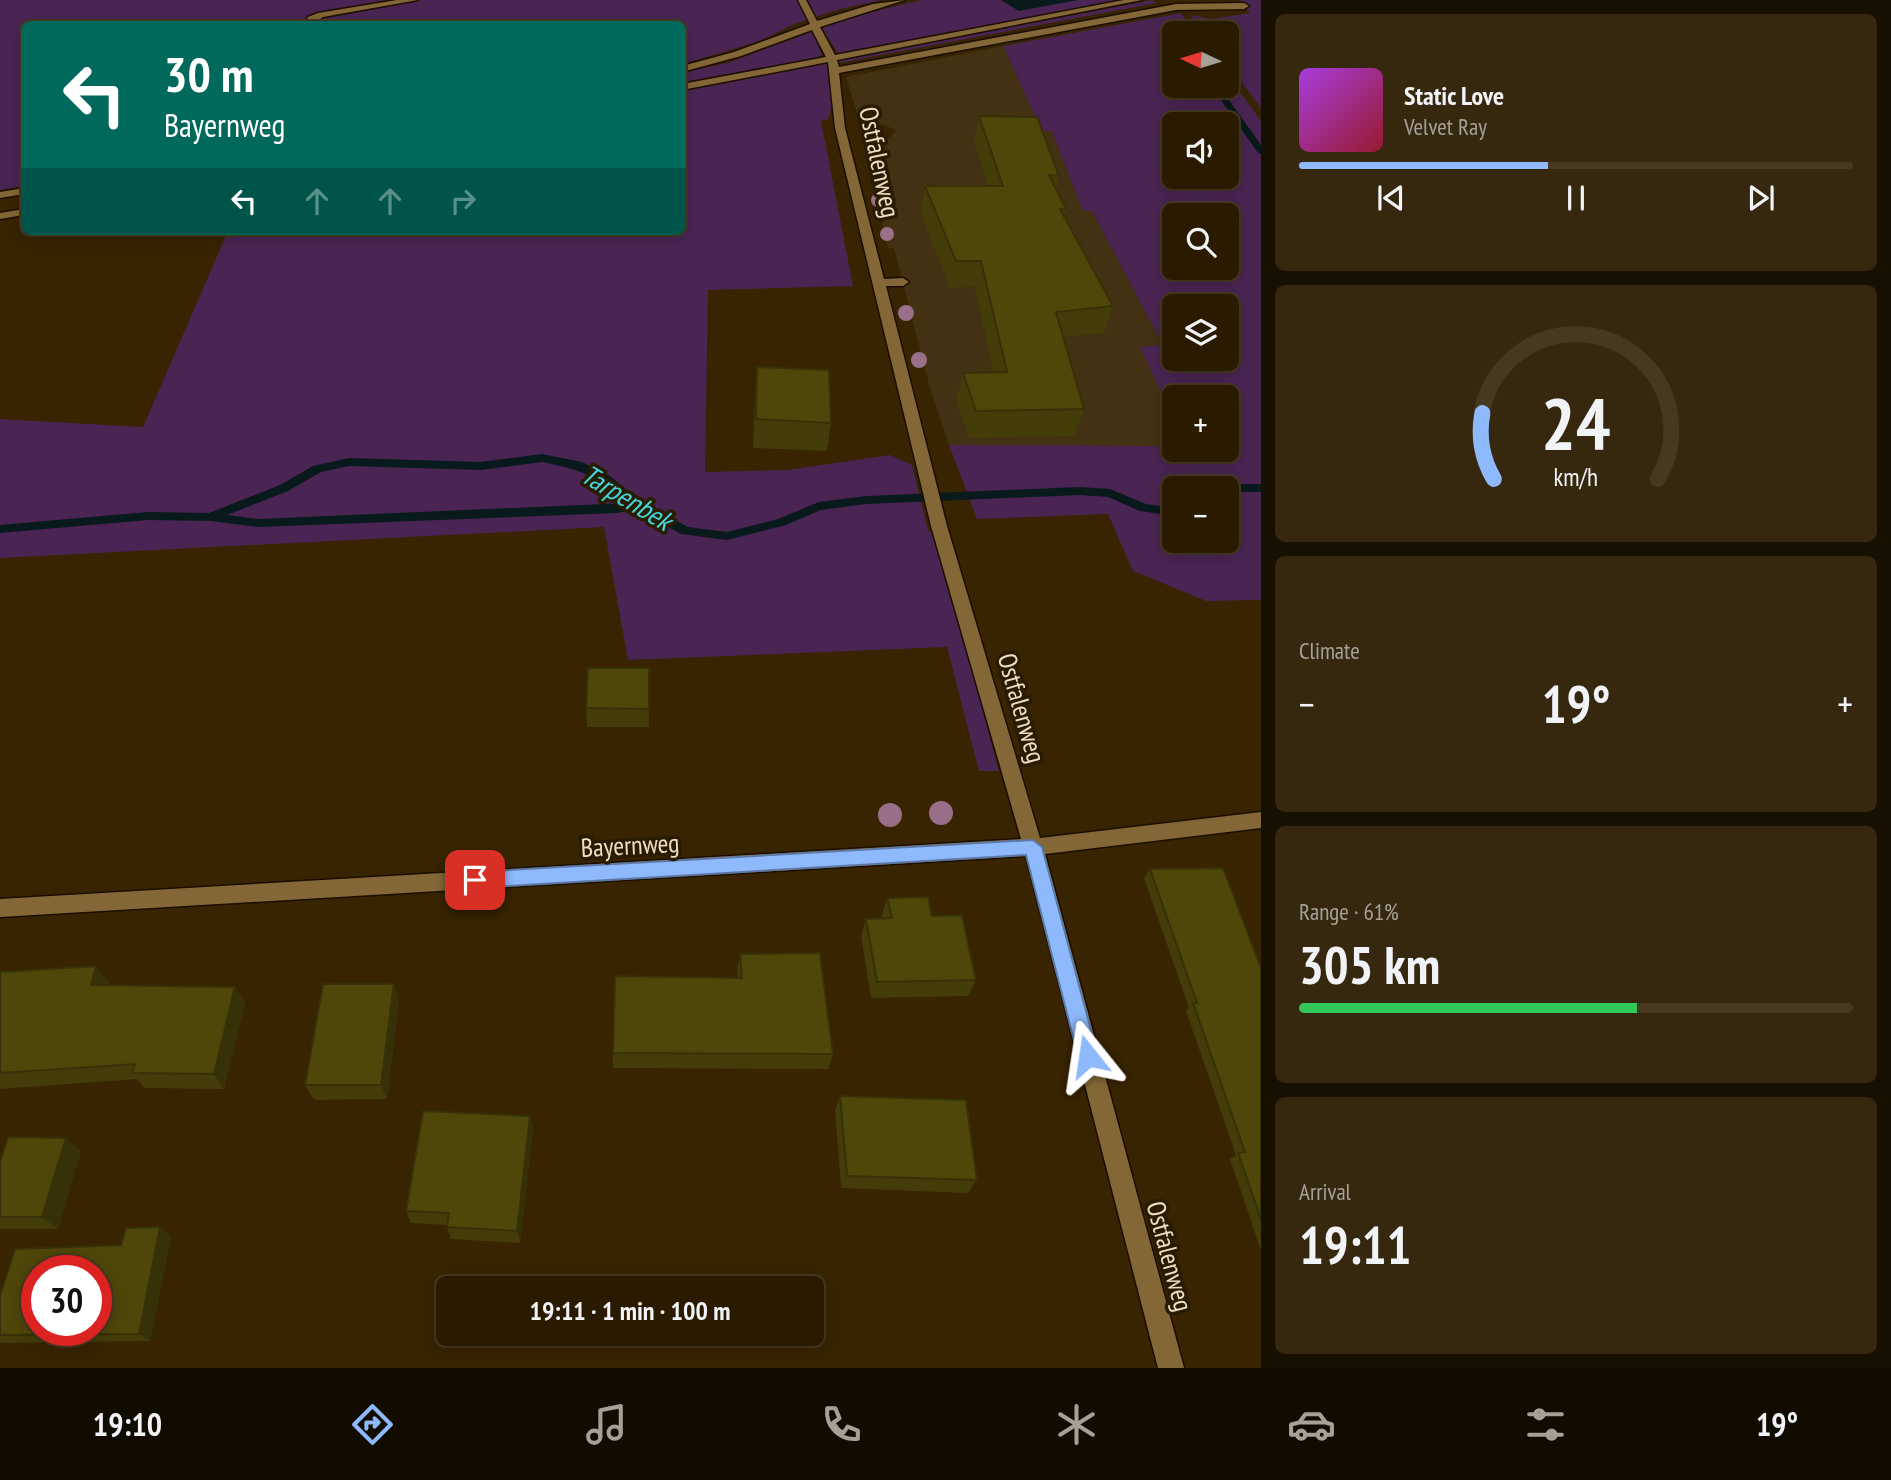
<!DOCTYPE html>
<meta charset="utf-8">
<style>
body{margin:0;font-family:"PT Sans Narrow",sans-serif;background:#36280f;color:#f1f3f6;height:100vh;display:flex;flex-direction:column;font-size:26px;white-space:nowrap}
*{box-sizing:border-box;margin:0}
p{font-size:23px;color:#a5a199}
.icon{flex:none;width:38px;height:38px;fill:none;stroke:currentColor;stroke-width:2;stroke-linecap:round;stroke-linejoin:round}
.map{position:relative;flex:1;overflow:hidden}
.sheet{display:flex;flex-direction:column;gap:14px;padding:14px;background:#170f00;width:630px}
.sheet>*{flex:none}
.hud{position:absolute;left:21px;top:21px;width:665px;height:214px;border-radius:10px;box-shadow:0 4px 18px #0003,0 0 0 2px #463922;background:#00695c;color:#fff;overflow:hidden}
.needle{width:46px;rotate:274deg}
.fabs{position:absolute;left:1162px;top:21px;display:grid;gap:14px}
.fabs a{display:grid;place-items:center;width:77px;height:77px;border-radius:10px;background:#2a1b00;box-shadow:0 4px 18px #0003,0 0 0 2px #463922;font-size:35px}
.speed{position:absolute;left:21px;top:1255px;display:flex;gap:14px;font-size:35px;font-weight:700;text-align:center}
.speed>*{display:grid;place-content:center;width:91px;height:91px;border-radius:50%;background:#2a1b00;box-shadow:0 4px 18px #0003,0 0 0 2px #463922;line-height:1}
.speed .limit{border:10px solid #d22;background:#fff;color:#111}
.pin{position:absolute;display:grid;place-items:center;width:60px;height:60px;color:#fff;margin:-30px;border-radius:14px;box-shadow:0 4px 10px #0006}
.me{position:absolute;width:77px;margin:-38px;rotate:345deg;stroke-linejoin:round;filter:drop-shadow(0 0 5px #0008)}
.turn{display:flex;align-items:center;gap:24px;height:147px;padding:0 28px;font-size:32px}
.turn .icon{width:91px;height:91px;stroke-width:2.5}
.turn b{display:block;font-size:49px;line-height:60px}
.lanes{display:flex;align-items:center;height:66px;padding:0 28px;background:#0003;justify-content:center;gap:35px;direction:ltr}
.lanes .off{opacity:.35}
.big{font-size:52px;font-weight:700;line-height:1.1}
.sheet .widget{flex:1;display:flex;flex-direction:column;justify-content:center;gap:10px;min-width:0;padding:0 24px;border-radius:10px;background:#36280f}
.sheet .dial{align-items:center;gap:0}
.dial svg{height:182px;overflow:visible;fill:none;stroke:#463922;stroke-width:7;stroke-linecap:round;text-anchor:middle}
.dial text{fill:#f1f3f6;stroke:none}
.song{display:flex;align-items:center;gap:21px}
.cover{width:84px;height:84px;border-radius:10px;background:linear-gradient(135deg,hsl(280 70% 55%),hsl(350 70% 35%))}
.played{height:7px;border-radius:4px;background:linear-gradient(90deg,#8eb9fc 45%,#463922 45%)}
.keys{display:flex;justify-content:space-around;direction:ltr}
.heat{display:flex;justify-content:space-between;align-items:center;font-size:38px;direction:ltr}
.charge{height:10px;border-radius:5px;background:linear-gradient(90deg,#34c759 61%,#463922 0)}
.trip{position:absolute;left:436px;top:1276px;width:388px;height:70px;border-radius:10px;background:#2a1b00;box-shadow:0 4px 18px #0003,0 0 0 2px #463922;font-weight:700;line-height:70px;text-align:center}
.tabs{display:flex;height:112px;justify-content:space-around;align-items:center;background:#110b00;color:#a5a199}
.tabs .icon{width:49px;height:49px}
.tabs .on{color:#8eb9fc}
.tabs b{font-size:32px;color:#f1f3f6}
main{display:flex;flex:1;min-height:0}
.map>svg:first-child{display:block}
.built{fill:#423112}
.green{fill:#4a2553;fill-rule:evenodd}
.water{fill:#081a1b}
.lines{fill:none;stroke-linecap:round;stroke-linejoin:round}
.stream{fill:#081a1b;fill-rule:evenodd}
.minor-casing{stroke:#1b0e00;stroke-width:3}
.minor{fill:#836736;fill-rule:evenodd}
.tree{fill:#996f89}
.wall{fill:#443c09}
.shaded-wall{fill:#373107}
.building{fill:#4f460a;stroke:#373107;stroke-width:2;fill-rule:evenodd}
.route{fill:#8eb9fc;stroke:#5c78a4;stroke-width:2}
.labels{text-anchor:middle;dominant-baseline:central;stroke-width:7;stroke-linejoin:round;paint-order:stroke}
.street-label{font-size:26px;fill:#eedec5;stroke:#2a1c02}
.water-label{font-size:28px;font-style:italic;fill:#41d7de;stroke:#2a1c02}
</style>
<main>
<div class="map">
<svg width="1261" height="1368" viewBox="0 0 1261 1368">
<rect width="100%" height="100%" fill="#382400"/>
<path class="built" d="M 1003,46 L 1042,131 L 1052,131 L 1083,211 L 1092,211 L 1163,345 L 1141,347 L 1174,420 L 1174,446 L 949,445 L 930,388 L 894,248 L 888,248 L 872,180 L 888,180 L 886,170 L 870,170 L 864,144 L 890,137 L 896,130 L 884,125 L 860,123 L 846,77 Z"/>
<path class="green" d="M 0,0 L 882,0 L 840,9 L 792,25 L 760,41 L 683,64 L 682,24 L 24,24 L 24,186 L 0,190 Z
M 921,0 L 1130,0 L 839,55 L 822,28 L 843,19 Z
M 1152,0 L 1157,3 L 839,63 L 838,60 Z
M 1240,0 L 1261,0 L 1261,108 L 1227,63 L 1227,33 L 1204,33 L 1190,15 L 1211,19 L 1250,13 Z
M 1181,13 L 1197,33 L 1174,33 L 1174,86 L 1227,86 L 1227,74 L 1261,121 L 1261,600 L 1206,601 L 1133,571 L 1108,514 L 977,519 L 949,445 L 1174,446 L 1174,450 L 1227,450 L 1227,397 L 1174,397 L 1174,420 L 1140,347 L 1163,345 L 1092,211 L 1083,211 L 1052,131 L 1042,131 L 1003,46 ZM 1174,124 L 1227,124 L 1227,177 L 1174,177 ZM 1174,215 L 1227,215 L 1227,268 L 1174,268 ZM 1174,306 L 1227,306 L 1227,359 L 1174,359 ZM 1174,488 L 1227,488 L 1227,541 L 1174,541 Z
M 808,32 L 813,32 L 822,55 L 818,58 L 683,85 L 683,72 L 728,63 Z
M 829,62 L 832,105 L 828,120 L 821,121 L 853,286 L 708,290 L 705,472 L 787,470 L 890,455 L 912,465 L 928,531 L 934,531 L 999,771 L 979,771 L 947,647 L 628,660 L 604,527 L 0,558 L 0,419 L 143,427 L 228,231 L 682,231 L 683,90 Z"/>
<path class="water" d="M 1001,0 L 1078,0 L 1019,11 Z"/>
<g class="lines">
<path class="stream" d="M 1168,22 L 1174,22 L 1182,33 L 1174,33 Z
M 1211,86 L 1219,86 L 1261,145 L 1261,154 L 1258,153 Z
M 542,454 L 582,462 L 610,476 L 641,502 L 688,527 L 727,532 L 778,519 L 819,502 L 866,496 L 1079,487 L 1110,489 L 1146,504 L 1174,508 L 1174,516 L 1140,511 L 1108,497 L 1079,495 L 866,504 L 821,510 L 786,525 L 727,540 L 681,534 L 635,509 L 617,513 L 259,527 L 211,521 L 148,520 L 0,533 L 0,525 L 148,512 L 209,513 L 280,485 L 313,466 L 349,458 L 480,462 ZM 542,462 C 583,470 595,476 627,503 L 259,519 L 227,515 L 288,491 L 321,472 L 349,466 L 480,470 Z
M 1240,484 L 1261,484 L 1261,492 L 1241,492 L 1227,497 L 1227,489 Z"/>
<defs>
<path id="minor" d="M 397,0 L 418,0 L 323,17 L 313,24 L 304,24 L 308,17 L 318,13 Z
M 798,0 L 806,0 L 817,21 L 873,4 L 905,0 L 820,27 L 835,55 L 1124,0 L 1142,0 L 837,60 L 839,67 L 1176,4 L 1244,3 L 1249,6 L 1244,9 L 1176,10 L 839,73 L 845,128 L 884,279 L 903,278 L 909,282 L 903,286 L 886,286 L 947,526 L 1040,838 L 1261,812 L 1261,828 L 1045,854 L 1184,1368 L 1158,1368 L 1026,856 L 0,917 L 0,899 L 1021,839 L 931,526 L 835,128 L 828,62 L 682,90 L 682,84 L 826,57 L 812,30 L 741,56 L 682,72 L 682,66 L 734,52 L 810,24 Z
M 24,188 L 24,194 L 0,198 L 0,192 Z
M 24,209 L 24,215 L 0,219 L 0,213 Z"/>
</defs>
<use href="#minor" class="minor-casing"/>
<use href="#minor" class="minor"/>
</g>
<g class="tree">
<circle cx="878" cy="200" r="7"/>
<circle cx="887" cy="234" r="7"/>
<circle cx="906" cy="313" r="8"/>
<circle cx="919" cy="360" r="8"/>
<circle cx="941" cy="813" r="12"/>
<circle cx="890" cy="815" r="12"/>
</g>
<path class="wall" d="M 979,116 L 1059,176 L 1056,189 L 1066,209 L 1064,215 L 1113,306 L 1104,333 L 1063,337 L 1084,409 L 1074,436 L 969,438 L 956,400 L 963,373 L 993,372 L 975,287 L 950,288 L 920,212 L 925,186 L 988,186 L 974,141 Z
M 757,367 L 831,423 L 827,451 L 753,448 L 755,395 Z
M 649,668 L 649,727 L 587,727 L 586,708 Z
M 1150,869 L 1261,968 L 1261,1251 L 1230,1159 L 1236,1155 L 1186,1011 L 1189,1008 L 1144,878 Z
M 887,898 L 932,916 L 976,980 L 968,996 L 871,998 L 861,936 L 866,919 L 882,919 L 882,915 Z
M 740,954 L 833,1054 L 828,1069 L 613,1068 L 613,1053 L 738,978 L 737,970 Z
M 0,972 L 109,982 L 108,986 L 235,987 L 245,1003 L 224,1089 L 144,1088 L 137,1079 L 0,1089 Z
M 399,1000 L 387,1099 L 314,1100 L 305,1085 Z
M 840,1096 L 977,1180 L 968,1193 L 841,1188 L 835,1110 Z
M 530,1116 L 533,1130 L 520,1243 L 451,1239 L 447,1227 L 447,1225 L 411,1223 L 406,1211 Z
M 81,1151 L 58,1229 L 0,1229 L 0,1162 Z
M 171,1237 L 150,1341 L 2,1343 L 0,1342 L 0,1296 L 121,1245 Z"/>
<path class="shaded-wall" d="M 96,966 L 109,982 L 104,1001 L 91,985 Z
M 394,984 L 399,1000 L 387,1099 L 381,1085 Z
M 235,987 L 245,1003 L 224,1089 L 214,1074 Z
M 530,1116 L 533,1130 L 520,1243 L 517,1231 Z
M 66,1138 L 81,1151 L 58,1229 L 42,1217 Z
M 160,1227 L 171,1237 L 150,1341 L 139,1334 Z"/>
<path class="building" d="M 979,116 L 1037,117 L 1059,176 L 1049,175 L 1066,209 L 1060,209 L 1113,306 L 1056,312 L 1084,409 L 976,411 L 963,373 L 1007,372 L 981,261 L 956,261 L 925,186 L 1003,186 Z
M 757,367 L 829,370 L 831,423 L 756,419 Z
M 588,668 L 649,668 L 649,709 L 586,708 Z
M 1223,868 L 1261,968 L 1261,1219 L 1238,1153 L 1245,1152 L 1193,1003 L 1197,1003 L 1150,869 Z
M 928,897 L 932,916 L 962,915 L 976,980 L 877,982 L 866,919 L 892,918 L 887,898 Z
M 820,953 L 833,1054 L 613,1053 L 615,976 L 742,978 L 740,954 Z
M 96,966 L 91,985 L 235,987 L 214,1074 L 132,1073 L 135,1064 L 0,1073 L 0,972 Z
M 323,984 L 394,984 L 381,1085 L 305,1085 Z
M 840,1096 L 966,1100 L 977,1180 L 847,1176 Z
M 423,1111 L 530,1116 L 517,1231 L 447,1227 L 449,1213 L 406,1211 Z
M 8,1137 L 66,1138 L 42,1217 L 0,1217 L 0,1162 Z
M 160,1227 L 139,1334 L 0,1335 L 0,1296 L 15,1249 L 121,1245 L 126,1228 ZM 37,1270 L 96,1270 L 96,1330 L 37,1330 Z"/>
<path class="route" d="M 1033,840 L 1042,847 L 1098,1056 L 1095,1063 L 1088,1065 L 1081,1063 L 1078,1056 L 1026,855 L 475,888 L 468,886 L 466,880 L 468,875 L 475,872 Z"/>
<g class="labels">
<g class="street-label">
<text transform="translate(880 162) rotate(78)">Ostfalenweg</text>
<text transform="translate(1022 708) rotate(74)">Ostfalenweg</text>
<text transform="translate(630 845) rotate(-3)">Bayernweg</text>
<text transform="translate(1170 1256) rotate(75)">Ostfalenweg</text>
</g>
<g class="water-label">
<text transform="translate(627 497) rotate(31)">Tarpenbek</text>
</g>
</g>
</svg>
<div class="fabs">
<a><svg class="needle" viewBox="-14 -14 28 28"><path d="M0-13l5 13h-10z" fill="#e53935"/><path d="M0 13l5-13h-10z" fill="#a5a199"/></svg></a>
<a><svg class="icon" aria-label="sound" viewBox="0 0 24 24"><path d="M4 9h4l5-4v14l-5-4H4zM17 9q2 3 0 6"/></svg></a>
<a><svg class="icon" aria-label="search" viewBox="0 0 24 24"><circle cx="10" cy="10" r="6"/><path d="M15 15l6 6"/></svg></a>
<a><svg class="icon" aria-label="layers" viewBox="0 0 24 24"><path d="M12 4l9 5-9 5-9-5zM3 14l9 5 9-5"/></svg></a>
<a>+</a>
<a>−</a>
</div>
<div class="speed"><div class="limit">30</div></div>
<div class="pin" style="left:475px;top:880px;background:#d93025"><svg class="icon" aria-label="arrive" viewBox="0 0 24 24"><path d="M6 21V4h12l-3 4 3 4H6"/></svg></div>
<svg class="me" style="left:1088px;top:1056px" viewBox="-20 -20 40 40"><path d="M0-17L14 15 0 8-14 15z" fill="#8eb9fc" stroke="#fff" stroke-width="4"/></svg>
<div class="trip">19:11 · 1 min · 100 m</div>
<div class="hud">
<div class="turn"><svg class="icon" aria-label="left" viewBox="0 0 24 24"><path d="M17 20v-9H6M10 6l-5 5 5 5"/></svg><div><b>30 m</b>Bayernweg</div></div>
<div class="lanes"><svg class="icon" aria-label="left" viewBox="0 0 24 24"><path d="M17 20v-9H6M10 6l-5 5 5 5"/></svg><svg class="icon off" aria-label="ahead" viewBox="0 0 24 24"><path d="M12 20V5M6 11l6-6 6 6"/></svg><svg class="icon off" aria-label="ahead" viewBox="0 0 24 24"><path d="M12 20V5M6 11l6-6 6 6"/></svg><svg class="icon off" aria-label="right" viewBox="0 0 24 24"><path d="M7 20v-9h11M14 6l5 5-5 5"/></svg></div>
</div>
</div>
<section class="sheet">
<div class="widget">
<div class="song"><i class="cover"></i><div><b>Static Love</b><p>Velvet Ray</p></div></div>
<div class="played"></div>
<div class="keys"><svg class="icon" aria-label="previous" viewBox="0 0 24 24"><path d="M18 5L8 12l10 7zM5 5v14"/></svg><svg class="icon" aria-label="pause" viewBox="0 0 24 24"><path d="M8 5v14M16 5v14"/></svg><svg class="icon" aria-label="next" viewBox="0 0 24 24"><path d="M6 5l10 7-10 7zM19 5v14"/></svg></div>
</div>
<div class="widget dial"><svg viewBox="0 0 100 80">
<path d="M14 69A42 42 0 1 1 86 69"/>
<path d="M14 69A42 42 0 0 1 9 40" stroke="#8eb9fc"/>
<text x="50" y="56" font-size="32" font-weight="700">24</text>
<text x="50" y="72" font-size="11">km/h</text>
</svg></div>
<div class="widget"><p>Climate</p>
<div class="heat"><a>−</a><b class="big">19°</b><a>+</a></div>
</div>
<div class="widget"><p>Range · 61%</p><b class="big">305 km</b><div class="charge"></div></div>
<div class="widget"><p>Arrival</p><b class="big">19:11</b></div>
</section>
</main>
<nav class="tabs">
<b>19:10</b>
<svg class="icon on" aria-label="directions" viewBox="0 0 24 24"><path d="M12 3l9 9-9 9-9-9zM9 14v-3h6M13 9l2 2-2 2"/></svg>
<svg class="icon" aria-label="music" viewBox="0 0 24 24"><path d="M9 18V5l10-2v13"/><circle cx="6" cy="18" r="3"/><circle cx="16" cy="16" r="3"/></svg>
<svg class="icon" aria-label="phone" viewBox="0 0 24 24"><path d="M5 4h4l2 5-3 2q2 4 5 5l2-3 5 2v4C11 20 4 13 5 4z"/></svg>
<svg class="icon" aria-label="climate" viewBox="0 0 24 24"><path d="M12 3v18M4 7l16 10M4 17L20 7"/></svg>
<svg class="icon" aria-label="car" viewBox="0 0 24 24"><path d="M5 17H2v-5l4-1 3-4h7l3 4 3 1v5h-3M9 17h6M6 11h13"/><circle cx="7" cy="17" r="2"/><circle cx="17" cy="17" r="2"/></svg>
<svg class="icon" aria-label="filters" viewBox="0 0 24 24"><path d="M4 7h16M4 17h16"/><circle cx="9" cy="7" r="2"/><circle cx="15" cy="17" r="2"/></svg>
<b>19°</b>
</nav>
